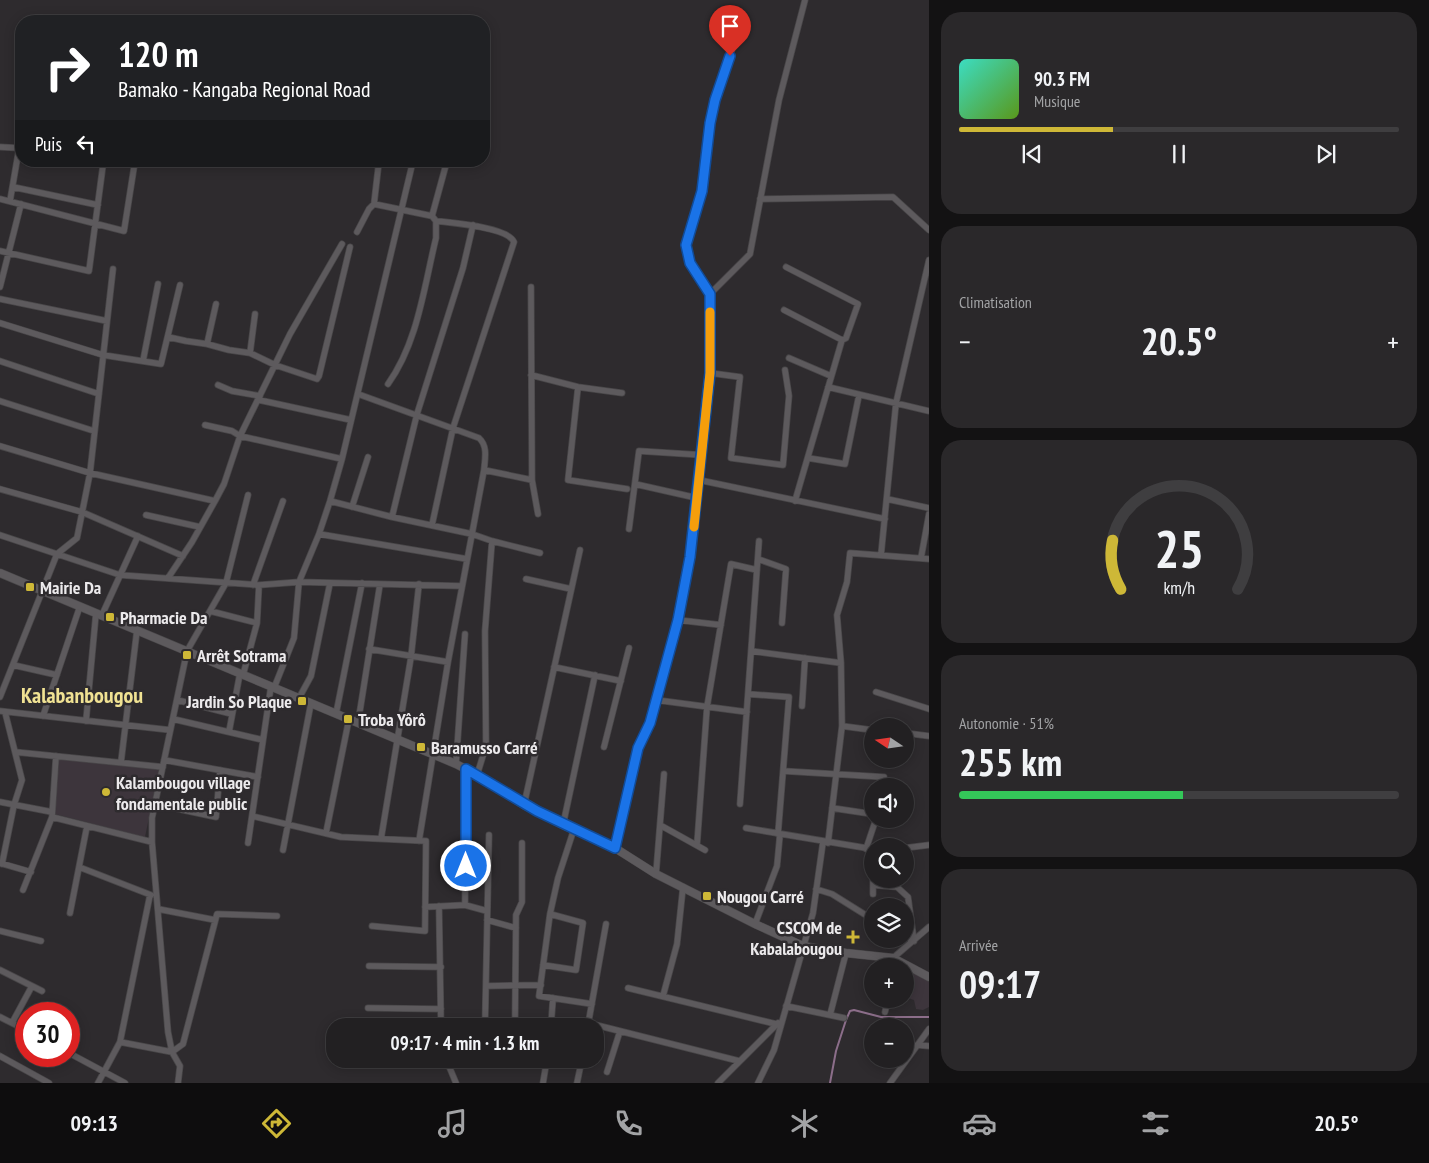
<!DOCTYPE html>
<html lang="fr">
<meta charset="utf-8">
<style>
body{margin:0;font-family:"PT Sans Narrow",sans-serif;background:#2a282a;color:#f1f3f6;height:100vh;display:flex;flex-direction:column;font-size:19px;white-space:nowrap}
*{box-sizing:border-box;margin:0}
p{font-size:16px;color:#a2a3a5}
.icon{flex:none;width:28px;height:28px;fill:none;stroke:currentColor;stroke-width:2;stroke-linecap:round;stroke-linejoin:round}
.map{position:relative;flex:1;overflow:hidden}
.panel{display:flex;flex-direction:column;gap:12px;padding:12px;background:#131213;width:500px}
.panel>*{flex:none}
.top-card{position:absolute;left:15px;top:15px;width:475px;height:152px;border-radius:20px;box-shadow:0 2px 12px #0003,0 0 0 1px #3f3e40;background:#202124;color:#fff;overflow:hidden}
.needle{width:32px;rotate:283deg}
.fabs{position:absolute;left:864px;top:718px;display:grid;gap:10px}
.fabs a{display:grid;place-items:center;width:50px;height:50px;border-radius:50%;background:#222022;box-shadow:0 2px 12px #0003,0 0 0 1px #3f3e40;font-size:25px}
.speed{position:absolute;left:15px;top:1002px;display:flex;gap:10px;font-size:25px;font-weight:700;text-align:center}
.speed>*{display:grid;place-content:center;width:65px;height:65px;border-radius:50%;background:#222022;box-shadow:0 2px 12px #0003,0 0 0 1px #3f3e40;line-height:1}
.speed .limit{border:8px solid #d22;background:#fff;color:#111}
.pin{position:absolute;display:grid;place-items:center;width:42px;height:42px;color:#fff;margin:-51px -21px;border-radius:50% 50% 50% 0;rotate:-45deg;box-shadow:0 0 5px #0007}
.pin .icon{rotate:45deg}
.me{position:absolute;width:55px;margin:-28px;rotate:0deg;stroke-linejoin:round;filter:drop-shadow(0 0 4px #0008)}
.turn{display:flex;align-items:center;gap:18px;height:105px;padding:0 20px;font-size:22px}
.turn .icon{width:65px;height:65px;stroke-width:2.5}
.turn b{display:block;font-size:35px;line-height:42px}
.then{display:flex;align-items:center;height:48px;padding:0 20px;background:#0003;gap:10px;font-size:19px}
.big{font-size:38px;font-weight:800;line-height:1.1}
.panel .tile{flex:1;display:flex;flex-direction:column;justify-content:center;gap:8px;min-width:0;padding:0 18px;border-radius:20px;background:#2a282a}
.panel .dial{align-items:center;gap:0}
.dial svg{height:130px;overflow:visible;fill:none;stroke:#3f3e40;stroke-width:7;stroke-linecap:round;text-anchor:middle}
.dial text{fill:#f1f3f6;stroke:none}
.song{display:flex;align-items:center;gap:15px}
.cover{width:60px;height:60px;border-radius:8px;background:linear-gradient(135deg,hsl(170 70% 55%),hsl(90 70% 35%))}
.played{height:5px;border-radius:2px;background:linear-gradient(90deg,#ceb837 35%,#3f3e40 35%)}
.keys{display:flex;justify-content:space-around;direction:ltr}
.heat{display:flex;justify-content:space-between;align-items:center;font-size:28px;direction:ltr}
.charge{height:8px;border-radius:4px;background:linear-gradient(90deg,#34c759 51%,#3f3e40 0)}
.trip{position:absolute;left:326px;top:1018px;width:278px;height:50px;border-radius:20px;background:#222022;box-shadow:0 2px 12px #0003,0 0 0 1px #3f3e40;font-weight:800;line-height:50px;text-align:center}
.menu{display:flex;height:80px;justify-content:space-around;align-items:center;background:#0e0d0e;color:#a2a3a5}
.menu .icon{width:35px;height:35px}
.menu .on{color:#ceb837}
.menu b{font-size:22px;color:#f1f3f6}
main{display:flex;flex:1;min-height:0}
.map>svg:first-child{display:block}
.built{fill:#3d353c}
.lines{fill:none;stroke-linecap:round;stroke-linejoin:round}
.stream{stroke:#8c6e8a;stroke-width:2}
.street-casing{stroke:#494749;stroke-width:7}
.secondary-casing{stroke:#494749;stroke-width:9}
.street{stroke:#5d5a5d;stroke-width:5.5}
.secondary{stroke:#5d5a5d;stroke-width:8}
.route-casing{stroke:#114b97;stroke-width:12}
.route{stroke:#1a73e8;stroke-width:9}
.slow{stroke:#f59e0b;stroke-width:9}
.poi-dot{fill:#ceb837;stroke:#2e2b2e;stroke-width:2}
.labels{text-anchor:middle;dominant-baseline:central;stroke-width:5;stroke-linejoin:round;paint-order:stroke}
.poi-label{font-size:18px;font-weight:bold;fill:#eceaec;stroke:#2e2b2e;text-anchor:start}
.district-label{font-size:22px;font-weight:bold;fill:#f0e293;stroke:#2e2b2e}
</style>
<main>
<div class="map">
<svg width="929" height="1083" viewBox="0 0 929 1083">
<rect width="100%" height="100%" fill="#2e2b2e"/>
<path class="built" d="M 59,759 L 159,769 L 145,837 L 55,814 Z
M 905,967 L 923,975 L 929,982 L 929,1007 L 923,1010 L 916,1009 L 914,1000 L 905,997 Z"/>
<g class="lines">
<path class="stream" d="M 830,1083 L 836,1051 L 846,1020 L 850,1011 L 854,1010 L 881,1017 L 929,1017"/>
<defs>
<path id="street" d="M 0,147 L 19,148
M 13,187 L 98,205
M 0,199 L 124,231 L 135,161
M 760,199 L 893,197 L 929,230
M 10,201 L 21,137
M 374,204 L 379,161
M 357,232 L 369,209 L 374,204 L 432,216 L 447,161
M 0,251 L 89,271 L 103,165
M 786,267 L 858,304 L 846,338 L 842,340 L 795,501
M 0,287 L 21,204
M 531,287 L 532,480 L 538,514
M 710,294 L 750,254 L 779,100 L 805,0
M 0,299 L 107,321
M 784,310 L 842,340
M 0,323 L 103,355 L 161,364 L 180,285
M 168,337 L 186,341 L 207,344 L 229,350 L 250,353 L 275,365 L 317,379 L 319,376 L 350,247
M 207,344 L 216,304
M 250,353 L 255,314
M 789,358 L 831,376
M 0,361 L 99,394
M 143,361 L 158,284
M 710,373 L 740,377 L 731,458 L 783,465 L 789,396 L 785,370
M 531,375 L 578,387 L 622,393
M 388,384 C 418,342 424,287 436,238 L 436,221 L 432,216
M 218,385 L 232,391 L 260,396
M 578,387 L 568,480 L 627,489
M 828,387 L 929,411
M 358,394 L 479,438 C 488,446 485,459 484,470 L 448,662 L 419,841
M 259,400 L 351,420
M 0,401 L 94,431
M 205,425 L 232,431 L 240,436 L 342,459
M 0,446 L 90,473 L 215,501
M 808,458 L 845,464 L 859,395
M 484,470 L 532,480
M 699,480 L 885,519
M 635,484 L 697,498
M 0,489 L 82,512 L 183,556
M 887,499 L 929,508
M 330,501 L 392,517 L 472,534 L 492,541 L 540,553
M 352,507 L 368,457
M 146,515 L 200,527
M 392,517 L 417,414 L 463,268 L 473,225
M 432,525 L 453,428 L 514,242 C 508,227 452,223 436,221
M 629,529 L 639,451 L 702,455
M 319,534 L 467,559
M 0,535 L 120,575 L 259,585 L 299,582 L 462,586
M 881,555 L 896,403 L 929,260
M 921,558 L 929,514
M 758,559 L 786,569 L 782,623
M 168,578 L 192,542 L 215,501 L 224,484 L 240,436 L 290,334 L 342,244
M 526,579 L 571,589
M 253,585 L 283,501
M 210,611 L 257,623
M 102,615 L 138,536
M 678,620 L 721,625
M 369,649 L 448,662
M 751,651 L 841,663
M 13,665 L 57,675
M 554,667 L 621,681
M 243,675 L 257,623 L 259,585
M 274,688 L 294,638 L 299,582 L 319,534 L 330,501 L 342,459 L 413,161
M 876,692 L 929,709
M 748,694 L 789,697 L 778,834
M 0,697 L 57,554 L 77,538 L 90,473 L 113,269
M 299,698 L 311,676 L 330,583
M 177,700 L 232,714
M 656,700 L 747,712
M 802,706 L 805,658
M 0,711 L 170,730
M 336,714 L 362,583
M 43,716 L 80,606
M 173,719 L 263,740
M 86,721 L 96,613
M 358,723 L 380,584
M 842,726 L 872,730
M 229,732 L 240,673
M 905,733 L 929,736
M 604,747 L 629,648
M 15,752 L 163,767
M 164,760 L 258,777
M 121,762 L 137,630
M 456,764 L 465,634
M 783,771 L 884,777 L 883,786
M 477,775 L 486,746 L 485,631 L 492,541
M 0,802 L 52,812
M 155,804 L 216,817 L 220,770
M 740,804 L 759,541
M 524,805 L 580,550
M 832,808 L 872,814
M 252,816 L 341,837 L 426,841 L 425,931 L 372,926
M 52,817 L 152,842
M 563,825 L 595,675
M 660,825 L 705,850
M 746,828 L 872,849
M 574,829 L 558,878 L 550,914 L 539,996 L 592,1004
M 326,833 L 349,719
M 381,839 L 411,657 L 419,584
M 248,843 L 271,686
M 828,843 L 842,726 L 841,663 L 837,615 L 847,582 L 850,553 L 929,559
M 697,845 L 707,707 L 731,564 L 757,570
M 615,848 L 638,749 L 650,723 L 678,620 L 691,557 L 710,373 L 710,294 L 690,263 L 686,245 L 702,191 L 710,123 L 715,100 L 725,75 L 741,17
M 905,848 L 929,845
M 866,849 L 876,819
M 872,849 L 872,867
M 283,850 L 311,703
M 0,863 L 31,872
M 2,864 L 14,805 L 22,780 L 5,712
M 79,867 L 151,895
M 656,874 L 664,774
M 873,879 L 873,894
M 873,885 L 897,887 L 908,897 L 914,941
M 816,889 L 832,894 L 872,919
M 23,890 L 52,817 L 56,756
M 465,905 L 466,769
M 439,906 L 441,1026
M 425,907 L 465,905 L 487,911
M 158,909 L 215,920
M 70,913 L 87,826
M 487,920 L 516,928
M 755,924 L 777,866 L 780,834
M 0,931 L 41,941
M 905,937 L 914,941
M 893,958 L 929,927
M 543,965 L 576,970 L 583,923 L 550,914
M 369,966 L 441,967
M 0,970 L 42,991
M 486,986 L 541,985
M 628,988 L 776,1024
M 663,996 L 677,944 L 683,887
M 786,1006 L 844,1018
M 368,1008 L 441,1009
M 885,1012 L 888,999
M 830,1015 L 846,953
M 0,1017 L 26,1030
M 12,1023 L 32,986
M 588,1023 L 739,1061
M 588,1025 L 606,924
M 485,1026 L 489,835
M 515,1026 L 516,915 L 522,902 L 522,843
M 551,1026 L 553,998
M 120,1042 L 172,1052 L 183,1044 L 217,914 L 277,916
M 917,1045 L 929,1046
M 69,1053 L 125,1083
M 0,1056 L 49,1083
M 446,1059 L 456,1083
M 448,1063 L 515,1063 L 515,1059
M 607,1072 L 620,1031
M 98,1083 L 120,1042 L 150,895
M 178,1083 L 180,1066 L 172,1052 L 168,1032 L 152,842 L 152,818 L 187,651 L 226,583 L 248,495
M 543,1083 L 547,1059
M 577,1083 L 582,1059
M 718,1083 L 778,1023
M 758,1083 L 774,1050 L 813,913 L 823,842
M 890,1083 L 929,1029"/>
<path id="secondary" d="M 0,573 L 456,764 L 477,775 L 524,805 L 563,825 L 615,848 L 656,874 L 755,924 L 803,946 L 846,953 L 893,958 L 929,977"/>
</defs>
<use href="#street" class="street-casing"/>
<use href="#secondary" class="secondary-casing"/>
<use href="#street" class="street"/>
<use href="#secondary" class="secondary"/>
</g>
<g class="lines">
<defs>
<path id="route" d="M 466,866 L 466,769 L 537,811 L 615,848 L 638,748 L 650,723 L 678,620 L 690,557 L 710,373 L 710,294 L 690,263 L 686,245 L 702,191 L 710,123 L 715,100 L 730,56"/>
</defs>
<use href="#route" class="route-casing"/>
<use href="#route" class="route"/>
<path class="slow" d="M 694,527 L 710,373 L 710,312"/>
</g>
<g class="poi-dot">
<rect x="25" y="582" width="10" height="10" rx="2.5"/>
<rect x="105" y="612" width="10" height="10" rx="2.5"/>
<rect x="182" y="650" width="10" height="10" rx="2.5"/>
<rect x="297" y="696" width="10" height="10" rx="2.5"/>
<rect x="343" y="714" width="10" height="10" rx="2.5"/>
<rect x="416" y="742" width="10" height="10" rx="2.5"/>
<circle cx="106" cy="792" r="5"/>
<rect x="702" y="891" width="10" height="10" rx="2.5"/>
<path d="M850.5 929.5h5v5h5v5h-5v5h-5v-5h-5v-5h5z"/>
</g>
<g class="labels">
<g class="poi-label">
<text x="40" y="587">Mairie Da</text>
<text x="120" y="617">Pharmacie Da</text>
<text x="197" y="655">Arrêt Sotrama</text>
<text x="292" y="701" text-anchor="end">Jardin So Plaque</text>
<text x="358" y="719">Troba Yôrô</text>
<text x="431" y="747">Baramusso Carré</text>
<text x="116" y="782">Kalambougou village<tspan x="116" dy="21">fondamentale public</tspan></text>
<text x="717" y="896">Nougou Carré</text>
<text x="842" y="927" text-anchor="end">CSCOM de<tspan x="842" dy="21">Kabalabougou</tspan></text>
</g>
<g class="district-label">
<text x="82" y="695">Kalabanbougou</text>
</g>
</g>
</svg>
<div class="fabs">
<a><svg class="needle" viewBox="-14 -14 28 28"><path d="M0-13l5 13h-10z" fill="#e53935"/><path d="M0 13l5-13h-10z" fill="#a2a3a5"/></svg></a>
<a><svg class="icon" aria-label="sound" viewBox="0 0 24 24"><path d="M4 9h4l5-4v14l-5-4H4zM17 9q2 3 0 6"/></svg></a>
<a><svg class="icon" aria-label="search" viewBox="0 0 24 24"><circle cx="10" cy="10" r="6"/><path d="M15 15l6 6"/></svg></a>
<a><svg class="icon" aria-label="layers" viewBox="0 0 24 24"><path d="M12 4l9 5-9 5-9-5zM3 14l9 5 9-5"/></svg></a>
<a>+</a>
<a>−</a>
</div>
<div class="speed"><div class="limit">30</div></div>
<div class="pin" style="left:730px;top:56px;background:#d93025"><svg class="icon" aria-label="arrive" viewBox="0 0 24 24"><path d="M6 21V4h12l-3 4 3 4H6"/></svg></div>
<svg class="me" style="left:466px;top:866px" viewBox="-20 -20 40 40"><circle r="17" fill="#1a73e8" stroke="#fff" stroke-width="3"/><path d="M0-11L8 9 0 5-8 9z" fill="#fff"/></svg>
<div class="trip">09:17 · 4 min · 1.3 km</div>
<div class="top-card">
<div class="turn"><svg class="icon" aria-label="right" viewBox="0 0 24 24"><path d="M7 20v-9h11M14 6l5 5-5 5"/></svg><div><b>120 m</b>Bamako - Kangaba Regional Road</div></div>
<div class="then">Puis<svg class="icon" aria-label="left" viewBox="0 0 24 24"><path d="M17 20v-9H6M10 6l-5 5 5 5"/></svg></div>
</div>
</div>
<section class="panel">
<div class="tile">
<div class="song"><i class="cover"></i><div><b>90.3 FM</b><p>Musique</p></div></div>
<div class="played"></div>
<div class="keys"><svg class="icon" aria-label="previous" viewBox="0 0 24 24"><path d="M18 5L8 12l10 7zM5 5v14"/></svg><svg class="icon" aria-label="pause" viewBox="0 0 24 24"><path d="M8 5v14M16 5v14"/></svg><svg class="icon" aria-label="next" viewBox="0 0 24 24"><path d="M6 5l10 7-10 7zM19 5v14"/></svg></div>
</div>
<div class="tile"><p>Climatisation</p>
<div class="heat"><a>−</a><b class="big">20.5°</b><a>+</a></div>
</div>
<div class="tile dial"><svg viewBox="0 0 100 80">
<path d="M14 69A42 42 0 1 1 86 69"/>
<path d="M14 69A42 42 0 0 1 9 39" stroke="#ceb837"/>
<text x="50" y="56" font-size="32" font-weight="700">25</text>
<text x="50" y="72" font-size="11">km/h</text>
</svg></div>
<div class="tile"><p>Autonomie · 51%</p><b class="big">255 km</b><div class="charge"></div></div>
<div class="tile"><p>Arrivée</p><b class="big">09:17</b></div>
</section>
</main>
<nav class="menu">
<b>09:13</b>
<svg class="icon on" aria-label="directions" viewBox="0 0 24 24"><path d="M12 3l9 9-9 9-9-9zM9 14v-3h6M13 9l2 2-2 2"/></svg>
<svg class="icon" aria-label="music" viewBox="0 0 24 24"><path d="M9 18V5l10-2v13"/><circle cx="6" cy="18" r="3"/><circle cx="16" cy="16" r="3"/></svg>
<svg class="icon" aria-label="phone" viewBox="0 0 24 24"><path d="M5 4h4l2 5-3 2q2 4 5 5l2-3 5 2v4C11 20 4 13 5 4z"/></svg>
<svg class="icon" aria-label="climate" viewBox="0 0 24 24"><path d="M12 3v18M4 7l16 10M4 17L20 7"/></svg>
<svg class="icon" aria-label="car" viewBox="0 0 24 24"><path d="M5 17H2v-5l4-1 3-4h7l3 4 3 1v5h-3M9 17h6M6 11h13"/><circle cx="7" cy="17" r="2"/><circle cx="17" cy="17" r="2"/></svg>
<svg class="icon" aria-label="filters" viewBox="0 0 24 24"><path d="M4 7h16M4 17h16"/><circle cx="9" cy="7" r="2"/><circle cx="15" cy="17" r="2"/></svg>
<b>20.5°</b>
</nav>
